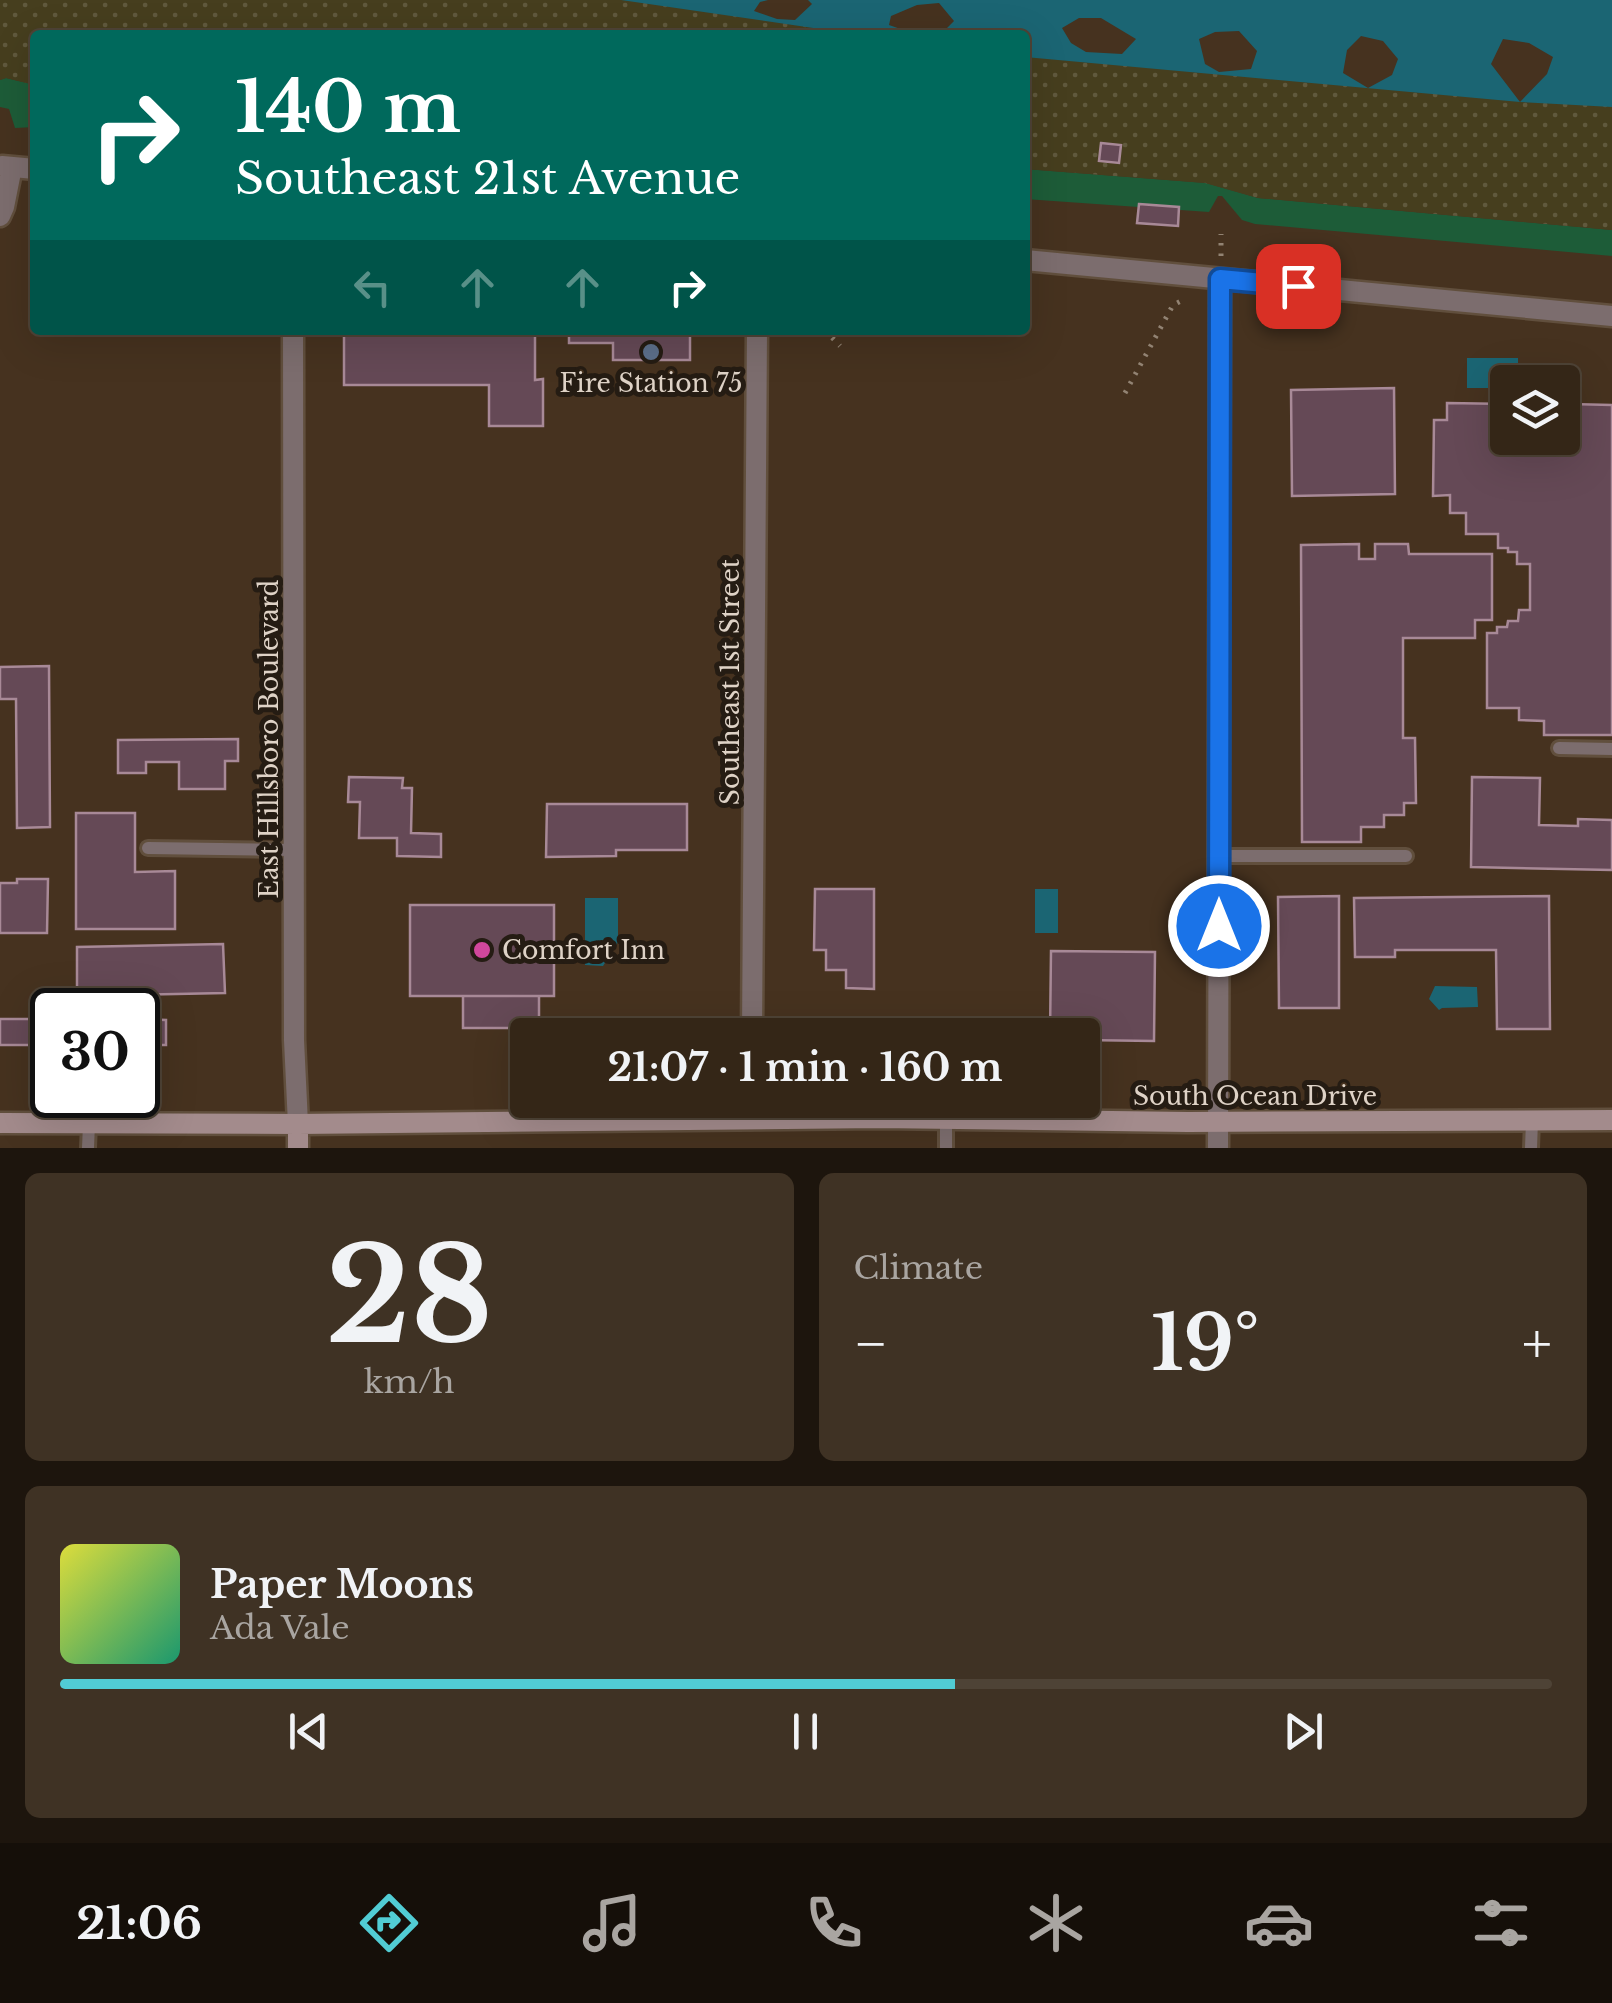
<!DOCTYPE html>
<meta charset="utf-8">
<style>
body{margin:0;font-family:"Libre Baskerville",serif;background:#3f3224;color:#f1f3f6;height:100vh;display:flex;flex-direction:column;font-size:38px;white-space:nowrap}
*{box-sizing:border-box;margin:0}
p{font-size:32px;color:#a9a5a1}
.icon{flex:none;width:55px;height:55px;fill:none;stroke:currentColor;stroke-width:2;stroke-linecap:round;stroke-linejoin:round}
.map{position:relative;height:1148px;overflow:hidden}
.drawer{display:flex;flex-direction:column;gap:25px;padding:25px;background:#1d150d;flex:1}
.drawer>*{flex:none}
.guide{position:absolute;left:30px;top:30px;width:1000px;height:305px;border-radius:10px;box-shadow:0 10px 40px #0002,0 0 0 2px #4e4336;background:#00695c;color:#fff;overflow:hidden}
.controls{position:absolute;left:1490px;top:365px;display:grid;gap:20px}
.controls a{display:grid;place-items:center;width:90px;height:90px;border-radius:10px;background:#342617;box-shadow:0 10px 40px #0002,0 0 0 2px #4e4336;font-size:50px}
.speed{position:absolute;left:30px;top:988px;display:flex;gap:20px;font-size:50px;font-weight:700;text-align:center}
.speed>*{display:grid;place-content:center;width:130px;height:130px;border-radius:50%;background:#342617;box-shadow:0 10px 40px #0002,0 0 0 2px #4e4336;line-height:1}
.speed .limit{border:5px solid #111;border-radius:15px;background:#fff;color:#111}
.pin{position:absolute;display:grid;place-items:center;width:85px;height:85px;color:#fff;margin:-42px;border-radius:20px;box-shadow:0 5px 15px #0006}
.me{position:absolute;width:110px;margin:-55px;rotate:0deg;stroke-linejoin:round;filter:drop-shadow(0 0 8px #0008)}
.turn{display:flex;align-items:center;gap:35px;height:210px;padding:0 40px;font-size:45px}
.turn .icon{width:130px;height:130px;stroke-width:2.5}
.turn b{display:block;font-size:70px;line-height:85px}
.lanes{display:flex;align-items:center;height:95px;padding:0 40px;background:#0003;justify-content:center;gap:50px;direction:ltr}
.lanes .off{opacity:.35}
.big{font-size:75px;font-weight:700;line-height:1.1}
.drawer .card{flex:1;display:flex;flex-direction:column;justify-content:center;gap:15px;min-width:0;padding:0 35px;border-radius:15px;background:#3f3224}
.drawer .dial{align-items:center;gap:0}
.dial b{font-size:130px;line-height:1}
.song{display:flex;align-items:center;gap:30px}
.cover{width:120px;height:120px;border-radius:15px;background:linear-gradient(135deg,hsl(60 70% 55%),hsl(160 70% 35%))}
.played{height:10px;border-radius:5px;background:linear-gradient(90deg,#51ccd4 60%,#4e4336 60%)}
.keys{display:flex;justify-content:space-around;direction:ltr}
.heat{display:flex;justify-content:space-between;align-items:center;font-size:55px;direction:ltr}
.drawer .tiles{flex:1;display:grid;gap:25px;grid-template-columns:1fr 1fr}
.card:last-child{grid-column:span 2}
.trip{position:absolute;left:510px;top:1018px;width:590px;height:100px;border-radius:10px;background:#342617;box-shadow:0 10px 40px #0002,0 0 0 2px #4e4336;font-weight:700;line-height:100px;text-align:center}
.tabs{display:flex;height:160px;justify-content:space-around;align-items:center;background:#150f09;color:#a9a5a1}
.tabs .icon{width:70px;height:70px}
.tabs .on{color:#51ccd4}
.tabs b{font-size:45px;color:#f1f3f6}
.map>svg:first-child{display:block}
.grass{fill:#1d5c38}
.sand{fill:url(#sand-dots)}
.water{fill:#1b6573}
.pier{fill:#46321f}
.building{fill:#654956;stroke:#a88997;stroke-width:2.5}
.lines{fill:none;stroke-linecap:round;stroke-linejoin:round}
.service-casing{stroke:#614f3d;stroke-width:18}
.minor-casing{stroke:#614f3d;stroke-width:25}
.secondary-casing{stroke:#614f3d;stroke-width:25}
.path{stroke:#928373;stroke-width:5;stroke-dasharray:2.5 8;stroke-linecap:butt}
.service{stroke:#7c6d6e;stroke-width:12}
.minor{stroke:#7c6d6e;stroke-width:20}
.secondary{stroke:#a38b8c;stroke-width:20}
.route-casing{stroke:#114b97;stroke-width:25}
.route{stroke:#1a73e8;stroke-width:18}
.service-dot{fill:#5c6f8a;stroke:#251c13;stroke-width:4}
.hotel-dot{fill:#d1479c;stroke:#251c13;stroke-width:4}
.labels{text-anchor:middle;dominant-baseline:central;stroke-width:10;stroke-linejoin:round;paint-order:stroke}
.poi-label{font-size:25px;fill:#ded2c6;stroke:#251c13}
.street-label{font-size:25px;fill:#ded2c6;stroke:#251c13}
</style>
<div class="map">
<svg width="1612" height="1148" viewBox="0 0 1612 1148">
<defs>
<pattern id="sand-dots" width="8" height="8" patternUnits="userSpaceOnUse" patternTransform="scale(2.5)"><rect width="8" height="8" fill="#463e1e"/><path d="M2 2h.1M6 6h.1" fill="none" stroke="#60593d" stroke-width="1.8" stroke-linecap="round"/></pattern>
</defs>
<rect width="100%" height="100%" fill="#46321f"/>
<path class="grass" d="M 6,78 L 35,85 L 35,127 L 15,128 L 9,109 L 0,107 L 0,80 Z
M 1025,169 L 1206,183 L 1258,198 L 1612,230 L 1612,256 L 1255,224 L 1242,220 L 1222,196 L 1218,196 L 1209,212 L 1025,199 Z"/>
<path class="sand" d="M 0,0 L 1612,0 L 1612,230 L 1258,198 L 1205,183 L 1025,169 L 1025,35 L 35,35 L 35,85 L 6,78 L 0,80 Z"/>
<path class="water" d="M 621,0 L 1612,0 L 1612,107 L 1520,102 L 1025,57 L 1025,35 L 861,35 Z
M 1467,358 L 1518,358 L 1518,382 L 1508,382 L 1507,388 L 1467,388 Z
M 1035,889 L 1058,889 L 1058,933 L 1035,933 Z
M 585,898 L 618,898 L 618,942 L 603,966 L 585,965 Z
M 1435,986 L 1477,987 L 1478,1007 L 1442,1008 L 1439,1010 L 1429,999 Z"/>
<path class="pier" d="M 768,0 L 808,0 L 812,4 L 795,20 L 777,19 L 754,11 L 760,2 Z
M 939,3 L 954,21 L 944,31 L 912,33 L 889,25 L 891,16 L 917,5 Z
M 1079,18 L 1101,18 L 1136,39 L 1122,54 L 1086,52 L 1071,43 L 1062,28 Z
M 1239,31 L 1257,51 L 1251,69 L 1219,72 L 1205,64 L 1199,39 L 1215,32 Z
M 1361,36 L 1383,41 L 1398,59 L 1392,75 L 1368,88 L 1343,73 L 1347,50 Z
M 1503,39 L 1529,43 L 1553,57 L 1547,74 L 1520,102 L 1491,64 Z"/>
<path class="building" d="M 1101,143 L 1121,145 L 1119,163 L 1099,161 Z
M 1139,204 L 1179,207 L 1178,226 L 1137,223 Z
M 81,330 L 139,330 L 139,335 L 81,335 Z
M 163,330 L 220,330 L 220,335 L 163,335 Z
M 344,330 L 535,330 L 535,380 L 543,379 L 543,426 L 489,426 L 489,385 L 344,385 Z
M 569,330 L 690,330 L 690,360 L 613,360 L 613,343 L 569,343 Z
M 1394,388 L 1395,494 L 1292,496 L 1291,390 Z
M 1447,403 L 1508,404 L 1508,438 L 1562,438 L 1562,411 L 1570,412 L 1570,404 L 1612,405 L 1612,735 L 1544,735 L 1544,721 L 1519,720 L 1519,708 L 1487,708 L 1487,633 L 1497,633 L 1497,627 L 1507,627 L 1508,621 L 1518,621 L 1519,610 L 1530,610 L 1530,564 L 1517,564 L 1517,552 L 1508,552 L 1508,548 L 1498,548 L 1498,534 L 1466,534 L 1466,513 L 1450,513 L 1450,495 L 1433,496 L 1434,420 L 1447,420 Z
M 1359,544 L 1359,559 L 1375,559 L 1375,544 L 1408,544 L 1409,554 L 1492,554 L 1492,620 L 1475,620 L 1475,638 L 1403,638 L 1403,738 L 1415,738 L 1416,803 L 1404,803 L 1404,815 L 1384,815 L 1384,827 L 1361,827 L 1361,842 L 1302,842 L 1301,545 Z
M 49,666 L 50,827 L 17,828 L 16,699 L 0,699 L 0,667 Z
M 238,739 L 238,761 L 225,761 L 225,789 L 179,789 L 179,762 L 146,762 L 146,773 L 118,773 L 118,740 Z
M 349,777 L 403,778 L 402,788 L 412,788 L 411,833 L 441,834 L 441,857 L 397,856 L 397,838 L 359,838 L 360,802 L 348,802 Z
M 1472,777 L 1540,778 L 1539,825 L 1578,826 L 1578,819 L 1612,820 L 1612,870 L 1471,867 Z
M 547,804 L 687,804 L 687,850 L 616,850 L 616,856 L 546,857 Z
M 76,813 L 135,813 L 135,872 L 175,871 L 175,929 L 76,929 Z
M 17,879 L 48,879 L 47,933 L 0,933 L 0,883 L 17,883 Z
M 815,889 L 874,889 L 874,989 L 846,988 L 846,970 L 826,970 L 826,950 L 814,950 Z
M 1339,896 L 1339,1008 L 1279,1008 L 1278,897 Z
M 1549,896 L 1550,1029 L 1497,1029 L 1496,950 L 1395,950 L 1395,957 L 1355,957 L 1354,898 Z
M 410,905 L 554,905 L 554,996 L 410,996 Z
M 223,944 L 225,993 L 77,996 L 77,947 Z
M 1051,951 L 1155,952 L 1154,1041 L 1082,1040 L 1082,1035 L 1050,1035 Z
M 463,996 L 539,996 L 539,1028 L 463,1028 Z
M 0,1019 L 46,1019 L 46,1045 L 0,1045 Z
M 138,1019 L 166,1020 L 166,1045 L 138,1045 Z"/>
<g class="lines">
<defs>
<path id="service" d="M 1559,748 L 1612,749
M 148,848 L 294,850
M 1219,856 L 1406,856
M 946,1119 L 946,1148
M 88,1148 L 89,1124
M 1531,1148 L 1532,1121"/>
<path id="minor" d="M 2,166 L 35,169
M 0,216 L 4,207 L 12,167
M 1025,260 L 1612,316
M 293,330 L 294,1040 L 298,1124
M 752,1035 L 757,330
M 751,1119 L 752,1100
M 1218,1148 L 1220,279"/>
<path id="secondary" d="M 0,1123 L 298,1124 L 879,1118 L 1188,1122 L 1612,1120
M 298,1124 L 298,1148"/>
</defs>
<use href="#service" class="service-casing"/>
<use href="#minor" class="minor-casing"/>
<use href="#secondary" class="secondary-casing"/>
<path class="path" d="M 1221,256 L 1221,234
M 825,330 L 840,346
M 1125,393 L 1173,305 L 1183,300"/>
<use href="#service" class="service"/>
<use href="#minor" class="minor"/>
<use href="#secondary" class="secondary"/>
</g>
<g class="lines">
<defs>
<path id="route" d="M 1219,926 L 1220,279 L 1298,286"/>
</defs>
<use href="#route" class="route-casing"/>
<use href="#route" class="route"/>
</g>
<circle class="service-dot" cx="651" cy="352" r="10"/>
<circle class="hotel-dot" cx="482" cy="950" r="10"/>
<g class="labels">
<g class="poi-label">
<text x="651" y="383">Fire Station 75</text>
<text x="502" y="950" text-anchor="start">Comfort Inn</text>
</g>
<g class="street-label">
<text transform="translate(730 682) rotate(-90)">Southeast 1st Street</text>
<text transform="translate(269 739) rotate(-90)">East Hillsboro Boulevard</text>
<text x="1255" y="1096">South Ocean Drive</text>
</g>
</g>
</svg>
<div class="controls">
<a><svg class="icon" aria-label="layers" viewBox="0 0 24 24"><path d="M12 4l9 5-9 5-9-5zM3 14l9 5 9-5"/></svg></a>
</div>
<div class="speed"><div class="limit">30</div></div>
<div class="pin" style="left:1298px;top:286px;background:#d93025"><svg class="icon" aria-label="arrive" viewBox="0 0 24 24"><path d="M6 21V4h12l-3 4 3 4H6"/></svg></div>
<svg class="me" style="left:1219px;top:926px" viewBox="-20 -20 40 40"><circle r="17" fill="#1a73e8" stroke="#fff" stroke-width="3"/><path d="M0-11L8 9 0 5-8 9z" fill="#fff"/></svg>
<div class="trip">21:07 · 1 min · 160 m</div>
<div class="guide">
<div class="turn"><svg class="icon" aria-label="right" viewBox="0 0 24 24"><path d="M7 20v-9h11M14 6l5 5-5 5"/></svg><div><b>140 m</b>Southeast 21st Avenue</div></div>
<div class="lanes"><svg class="icon off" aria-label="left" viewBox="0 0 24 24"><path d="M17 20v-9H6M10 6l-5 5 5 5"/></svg><svg class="icon off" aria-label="ahead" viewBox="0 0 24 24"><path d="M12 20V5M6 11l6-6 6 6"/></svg><svg class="icon off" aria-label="ahead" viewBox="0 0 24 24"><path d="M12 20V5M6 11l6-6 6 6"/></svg><svg class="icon" aria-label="right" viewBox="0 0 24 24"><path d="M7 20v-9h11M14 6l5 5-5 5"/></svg></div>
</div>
</div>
<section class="drawer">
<div class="tiles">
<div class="card dial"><b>28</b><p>km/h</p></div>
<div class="card"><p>Climate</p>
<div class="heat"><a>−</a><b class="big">19°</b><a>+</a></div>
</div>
<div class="card">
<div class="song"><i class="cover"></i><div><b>Paper Moons</b><p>Ada Vale</p></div></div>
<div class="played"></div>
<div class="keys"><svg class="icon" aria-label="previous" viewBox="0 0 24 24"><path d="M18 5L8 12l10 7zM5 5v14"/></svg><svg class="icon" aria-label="pause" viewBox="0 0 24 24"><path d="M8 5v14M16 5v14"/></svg><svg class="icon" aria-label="next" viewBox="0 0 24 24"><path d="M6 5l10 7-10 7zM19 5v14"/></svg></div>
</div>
</div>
</section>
<nav class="tabs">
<b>21:06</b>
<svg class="icon on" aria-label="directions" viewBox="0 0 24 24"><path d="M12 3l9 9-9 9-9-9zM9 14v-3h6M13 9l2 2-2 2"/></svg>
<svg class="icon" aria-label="music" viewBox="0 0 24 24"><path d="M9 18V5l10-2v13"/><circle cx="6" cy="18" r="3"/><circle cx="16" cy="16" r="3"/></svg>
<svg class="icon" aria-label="phone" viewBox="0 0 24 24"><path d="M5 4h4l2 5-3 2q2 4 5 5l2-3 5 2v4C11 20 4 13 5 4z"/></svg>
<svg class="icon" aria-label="climate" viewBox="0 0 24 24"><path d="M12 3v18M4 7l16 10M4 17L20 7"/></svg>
<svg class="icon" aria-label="car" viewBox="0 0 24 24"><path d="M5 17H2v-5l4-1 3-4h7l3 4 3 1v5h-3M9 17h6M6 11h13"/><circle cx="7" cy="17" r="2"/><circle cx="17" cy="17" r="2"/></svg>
<svg class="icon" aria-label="filters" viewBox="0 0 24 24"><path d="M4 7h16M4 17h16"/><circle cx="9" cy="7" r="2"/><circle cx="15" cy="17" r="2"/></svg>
</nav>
